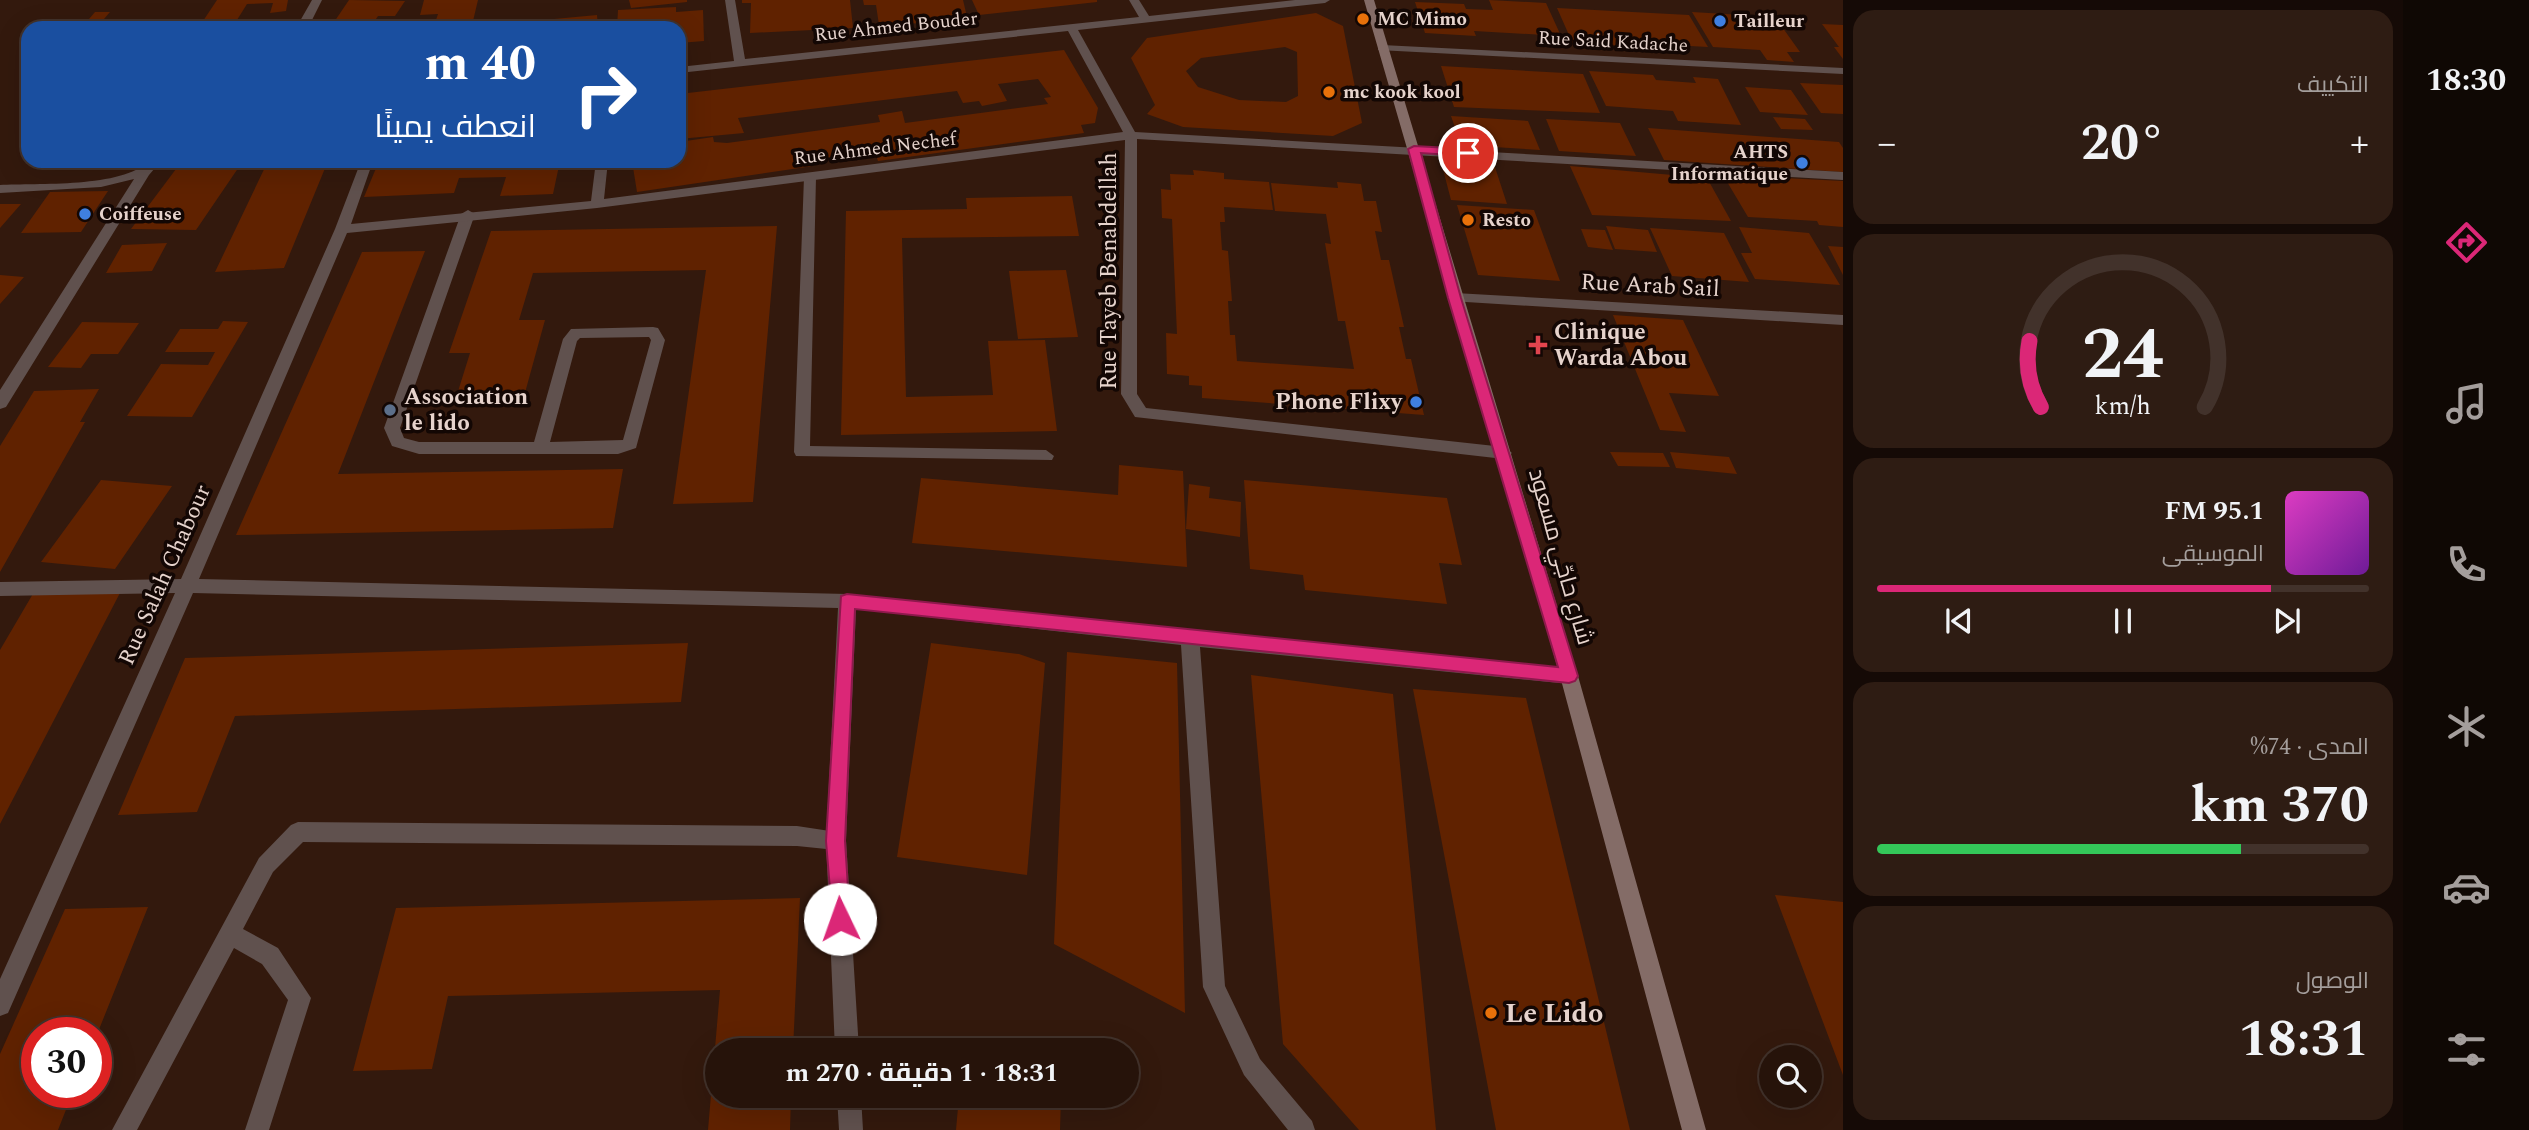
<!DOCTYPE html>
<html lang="ar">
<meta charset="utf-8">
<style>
body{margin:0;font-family:Spectral,Cairo,serif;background:#2e1c13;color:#f1f3f6;direction:rtl;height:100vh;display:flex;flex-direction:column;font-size:26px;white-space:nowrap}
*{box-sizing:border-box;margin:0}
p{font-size:23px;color:#a49e9c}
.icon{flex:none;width:38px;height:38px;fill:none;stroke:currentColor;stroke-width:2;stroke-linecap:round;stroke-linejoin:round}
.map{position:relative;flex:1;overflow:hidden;direction:ltr}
.details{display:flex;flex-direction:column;gap:10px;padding:10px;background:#150a06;width:560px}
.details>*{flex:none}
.hud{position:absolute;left:21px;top:21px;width:665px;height:147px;border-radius:21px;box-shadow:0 7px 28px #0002,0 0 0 2px #42322b;direction:rtl;background:#1a4fa0;color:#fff;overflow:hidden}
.controls{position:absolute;left:1759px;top:1045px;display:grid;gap:14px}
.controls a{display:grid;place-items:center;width:63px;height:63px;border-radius:50%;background:#26130a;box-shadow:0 7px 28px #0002,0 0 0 2px #42322b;font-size:35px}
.speed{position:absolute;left:21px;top:1017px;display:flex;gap:14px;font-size:35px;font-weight:700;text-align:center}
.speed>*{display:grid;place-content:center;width:91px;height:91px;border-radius:50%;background:#26130a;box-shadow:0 7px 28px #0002,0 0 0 2px #42322b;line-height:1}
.speed .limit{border:10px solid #d22;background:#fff;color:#111}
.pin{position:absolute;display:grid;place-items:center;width:60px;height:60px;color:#fff;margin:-30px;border:4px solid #fff;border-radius:50%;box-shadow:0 2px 7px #0007}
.me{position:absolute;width:77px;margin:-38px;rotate:357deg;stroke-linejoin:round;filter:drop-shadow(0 0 5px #0008)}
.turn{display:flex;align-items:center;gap:24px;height:147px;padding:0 35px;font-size:32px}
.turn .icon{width:91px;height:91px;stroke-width:2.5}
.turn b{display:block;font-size:49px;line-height:60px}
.big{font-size:52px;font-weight:700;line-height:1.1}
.details .tile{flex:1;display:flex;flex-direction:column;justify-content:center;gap:10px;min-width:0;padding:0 24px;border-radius:21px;background:#2e1c13}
.details .dial{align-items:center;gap:0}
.dial svg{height:182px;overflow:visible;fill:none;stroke:#42322b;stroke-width:7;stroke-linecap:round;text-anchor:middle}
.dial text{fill:#f1f3f6;stroke:none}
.song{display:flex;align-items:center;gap:21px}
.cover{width:84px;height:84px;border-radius:10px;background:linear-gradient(135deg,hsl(310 70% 55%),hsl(280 70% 35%))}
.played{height:7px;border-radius:4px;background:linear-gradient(90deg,#db2777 80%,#42322b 80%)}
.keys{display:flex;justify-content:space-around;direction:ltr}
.heat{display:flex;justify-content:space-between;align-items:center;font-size:38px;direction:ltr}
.charge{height:10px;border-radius:5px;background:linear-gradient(90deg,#34c759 74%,#42322b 0)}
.trip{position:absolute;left:705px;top:1038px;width:434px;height:70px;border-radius:35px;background:#26130a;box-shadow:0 7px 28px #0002,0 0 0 2px #42322b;font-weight:700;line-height:70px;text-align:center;direction:rtl}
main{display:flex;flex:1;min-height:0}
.tabs{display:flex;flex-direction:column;width:126px;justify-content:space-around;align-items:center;background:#0f0804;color:#a49e9c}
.tabs .icon{width:49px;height:49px}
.tabs .on{color:#db2777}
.tabs b{font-size:32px;color:#f1f3f6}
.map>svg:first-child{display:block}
.building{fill:#602200;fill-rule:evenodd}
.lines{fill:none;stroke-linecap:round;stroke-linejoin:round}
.lane{fill:#60514e;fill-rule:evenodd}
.street{fill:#60514e;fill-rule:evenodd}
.secondary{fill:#846c67;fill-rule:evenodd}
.route{fill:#db2777;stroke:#8e194d;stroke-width:2}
.food-dot{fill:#e8710a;stroke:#130704;stroke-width:2.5}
.shop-dot{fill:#3f7fe0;stroke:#130704;stroke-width:2.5}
.health-dot{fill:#e0444e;stroke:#130704;stroke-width:2.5}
.service-dot{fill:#5c6f8a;stroke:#130704;stroke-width:2.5}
.labels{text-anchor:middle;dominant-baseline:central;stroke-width:7;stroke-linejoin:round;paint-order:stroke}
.far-poi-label{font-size:19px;font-weight:bold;fill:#e6d3cc;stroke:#130704;text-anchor:start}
.far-street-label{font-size:19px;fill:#e6d3cc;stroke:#130704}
.street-label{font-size:23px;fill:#e6d3cc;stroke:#130704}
.poi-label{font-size:23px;font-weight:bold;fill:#e6d3cc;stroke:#130704;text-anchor:start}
.near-poi-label{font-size:28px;font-weight:bold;fill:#e6d3cc;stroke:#130704;text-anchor:start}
</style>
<main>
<nav class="tabs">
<b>18:30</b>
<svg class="icon on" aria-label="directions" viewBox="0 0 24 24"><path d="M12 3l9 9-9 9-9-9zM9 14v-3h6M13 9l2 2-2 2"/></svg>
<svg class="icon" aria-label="music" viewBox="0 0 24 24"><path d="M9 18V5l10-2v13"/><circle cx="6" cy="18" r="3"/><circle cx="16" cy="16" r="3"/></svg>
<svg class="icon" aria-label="phone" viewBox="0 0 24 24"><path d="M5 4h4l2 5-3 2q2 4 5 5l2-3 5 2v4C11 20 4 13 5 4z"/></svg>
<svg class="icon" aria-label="climate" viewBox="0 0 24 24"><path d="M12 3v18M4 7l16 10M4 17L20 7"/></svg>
<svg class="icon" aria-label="car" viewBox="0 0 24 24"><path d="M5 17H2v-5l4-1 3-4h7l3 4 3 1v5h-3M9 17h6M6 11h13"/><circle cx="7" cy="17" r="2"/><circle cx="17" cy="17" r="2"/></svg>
<svg class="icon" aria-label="filters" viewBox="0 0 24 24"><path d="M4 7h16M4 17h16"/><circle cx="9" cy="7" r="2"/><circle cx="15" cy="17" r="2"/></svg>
</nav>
<section class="details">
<div class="tile"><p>التكييف</p>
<div class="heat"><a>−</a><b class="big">20°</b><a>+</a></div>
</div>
<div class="tile dial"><svg viewBox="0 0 100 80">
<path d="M14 69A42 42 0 1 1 86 69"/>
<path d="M14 69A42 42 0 0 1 9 40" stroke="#db2777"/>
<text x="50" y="56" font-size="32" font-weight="700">24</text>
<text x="50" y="72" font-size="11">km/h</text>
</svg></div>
<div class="tile">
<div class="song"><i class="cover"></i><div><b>95.1 FM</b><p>الموسيقى</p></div></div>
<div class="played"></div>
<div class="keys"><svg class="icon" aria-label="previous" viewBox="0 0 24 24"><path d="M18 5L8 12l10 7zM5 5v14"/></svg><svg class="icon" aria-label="pause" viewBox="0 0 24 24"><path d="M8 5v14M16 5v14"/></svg><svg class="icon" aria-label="next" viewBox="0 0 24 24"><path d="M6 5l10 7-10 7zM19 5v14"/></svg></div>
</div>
<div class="tile"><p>المدى · 74%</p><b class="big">370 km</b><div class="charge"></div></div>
<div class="tile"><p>الوصول</p><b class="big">18:31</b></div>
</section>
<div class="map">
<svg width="1843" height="1130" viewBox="0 0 1843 1130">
<rect width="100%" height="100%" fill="#33190d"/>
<path class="building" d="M 217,0 L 288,0 L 286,11 L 270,13 L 273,3 L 247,4 L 237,20 L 203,21 Z
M 349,0 L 405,1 L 395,16 L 378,16 L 370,28 L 330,28 Z
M 424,0 L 478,0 L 473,21 L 435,23 L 438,14 L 420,15 Z
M 629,0 L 687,0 L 687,2 L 631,8 Z
M 742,0 L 850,0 L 853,28 L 750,33 L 751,3 L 742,3 Z
M 863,0 L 963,0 L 968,21 L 879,25 L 876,5 L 864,5 Z
M 972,0 L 1097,0 L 1097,2 L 979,15 Z
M 1489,0 L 1546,3 L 1561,36 L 1474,31 L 1476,36 L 1425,33 L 1415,2 L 1464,4 L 1466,9 L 1493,10 Z
M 676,7 L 676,12 L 703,10 L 704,41 L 679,43 L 679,28 L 617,28 L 618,10 Z
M 1557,8 L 1689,15 L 1708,47 L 1637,43 L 1639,47 L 1573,44 Z
M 95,12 L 110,12 L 98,26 L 83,26 Z
M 1692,12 L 1775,17 L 1800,52 L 1787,52 L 1794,62 L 1767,60 L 1760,50 L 1713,47 Z
M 1316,13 L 1343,26 L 1362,123 L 1333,136 L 1183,127 L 1147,114 L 1155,105 L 1131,58 L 1147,38 ZM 1285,47 L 1297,52 L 1298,96 L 1286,102 L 1239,100 L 1198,87 L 1186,71 L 1201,58 Z
M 597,15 L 598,28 L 511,28 L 511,23 Z
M 1822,24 L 1843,25 L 1843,59 L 1834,47 L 1839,47 Z
M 1064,50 L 1098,108 L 1095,123 L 1081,125 L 1084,133 L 878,161 L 874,150 L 811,161 L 813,166 L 637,192 L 632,161 L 679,161 L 679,142 L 713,137 L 714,142 L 727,143 L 880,122 L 878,115 L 902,111 L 905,123 L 1048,104 L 1044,98 L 1051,97 L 1038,79 L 998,84 L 1007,101 L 982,106 L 979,101 L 963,103 L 957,91 L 738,118 L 744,133 L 679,139 L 679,94 Z
M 1441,66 L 1583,74 L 1600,113 L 1454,107 Z
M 1589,71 L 1653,75 L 1656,80 L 1696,83 L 1693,77 L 1718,79 L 1741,125 L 1678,121 L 1673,111 L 1606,106 Z
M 1800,83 L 1843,85 L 1843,114 L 1821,113 Z
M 1745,87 L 1791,90 L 1808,115 L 1760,112 Z
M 1451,116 L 1528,121 L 1540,150 L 1461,145 Z
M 1773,117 L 1805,119 L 1813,130 L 1781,129 Z
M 1546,119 L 1620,123 L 1636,156 L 1559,151 Z
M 1648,128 L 1839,142 L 1843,148 L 1843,172 L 1664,160 Z
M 1439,154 L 1492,158 L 1507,204 L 1451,200 Z
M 182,161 L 243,161 L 196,230 L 131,229 Z
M 268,161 L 328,161 L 284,268 L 215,272 Z
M 379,161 L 560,161 L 553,194 L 500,196 L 506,177 L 459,178 L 454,193 L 364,197 Z
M 1570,166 L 1707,178 L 1731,221 L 1592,215 Z
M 1193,170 L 1224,173 L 1224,179 L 1269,182 L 1273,210 L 1224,207 L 1225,222 L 1220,222 L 1222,250 L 1228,251 L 1232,301 L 1228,301 L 1230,335 L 1235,335 L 1237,361 L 1354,369 L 1345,321 L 1338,321 L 1325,243 L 1331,244 L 1326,214 L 1275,211 L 1271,183 L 1338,188 L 1337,182 L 1361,184 L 1364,201 L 1376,201 L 1382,232 L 1375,231 L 1381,260 L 1389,260 L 1404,327 L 1399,327 L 1406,359 L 1411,359 L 1424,415 L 1202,398 L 1202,386 L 1189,385 L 1189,376 L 1167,374 L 1166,333 L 1177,334 L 1172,219 L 1162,218 L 1161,189 L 1171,190 L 1170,174 L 1194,175 Z
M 1723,175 L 1843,181 L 1843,227 L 1819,225 L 1817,221 L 1748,217 Z
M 108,191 L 81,232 L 21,233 L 50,192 Z
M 1072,196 L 1079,236 L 902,238 L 906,397 L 993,395 L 988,341 L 1045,340 L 1057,431 L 841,435 L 846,211 L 967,209 L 966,198 Z
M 0,204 L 21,204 L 0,228 Z
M 1457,205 L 1534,210 L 1560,281 L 1478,275 Z
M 777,226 L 753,502 L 673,504 L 706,270 L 533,273 L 519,320 L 545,320 L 523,400 L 455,401 L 470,353 L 449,353 L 491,231 Z
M 1606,226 L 1648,230 L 1657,252 L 1615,249 Z
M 1739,227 L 1809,233 L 1840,285 L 1755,279 L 1741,253 L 1752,253 Z
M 1650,228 L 1724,233 L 1749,282 L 1672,276 Z
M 1581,229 L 1605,230 L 1613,250 L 1588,247 Z
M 167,243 L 152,271 L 106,273 L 122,245 Z
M 1828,246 L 1843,247 L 1843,275 Z
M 425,251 L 338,474 L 623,469 L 613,528 L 236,535 L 362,252 Z
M 1066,270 L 1078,337 L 1018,339 L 1009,271 Z
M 0,275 L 24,277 L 0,304 Z
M 1613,315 L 1683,320 L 1719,396 L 1669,393 L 1686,432 L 1660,430 Z
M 223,321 L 248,322 L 192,417 L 127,416 L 161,364 L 208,365 L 215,352 L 165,352 L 180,329 L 218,329 Z
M 82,322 L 139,323 L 118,354 L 91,354 L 81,368 L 48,367 Z
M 99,389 L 80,422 L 85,422 L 0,572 L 0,446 L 34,391 Z
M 1610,452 L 1663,453 L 1670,467 L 1618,466 Z
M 1670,452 L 1729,457 L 1737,474 L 1676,468 Z
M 1119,465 L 1183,471 L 1187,567 L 912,543 L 921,478 L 1118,495 Z
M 101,480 L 172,486 L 115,569 L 41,562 Z
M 1244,480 L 1447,498 L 1462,565 L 1439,563 L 1447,604 L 1305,590 L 1303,575 L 1250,569 Z
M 1189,484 L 1210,487 L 1209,498 L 1241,502 L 1240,537 L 1186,529 Z
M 121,591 L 0,824 L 0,650 L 34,592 Z
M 688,643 L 681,702 L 235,716 L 197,812 L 118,815 L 185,658 Z
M 931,643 L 1019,654 L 1045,663 L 1027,875 L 897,857 Z
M 1067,652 L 1177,663 L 1185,1013 L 1054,944 Z
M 1251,675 L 1393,694 L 1436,1130 L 1359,1130 L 1283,1044 Z
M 1413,689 L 1526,698 L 1630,1130 L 1496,1130 Z
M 1775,895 L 1843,902 L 1843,1075 Z
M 800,898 L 793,1050 L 718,1050 L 718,1096 L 791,1096 L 790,1130 L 708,1130 L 720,990 L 448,996 L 432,1069 L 353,1071 L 396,908 Z
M 148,907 L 98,1032 L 37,1032 L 37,1092 L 73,1092 L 58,1130 L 0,1130 L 0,1054 L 65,909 Z
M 959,1096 L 1061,1096 L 1060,1130 L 956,1130 Z"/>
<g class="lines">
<path class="lane" d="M 810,173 L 816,177 L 810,446 L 1046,450 L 1054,456 L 1052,460 L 796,456 L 794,452 L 804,177 Z
M 468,210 L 475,214 L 400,428 L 404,438 L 419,442 L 534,442 L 563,339 L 571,329 L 653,327 L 658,328 L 665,340 L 636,448 L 618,454 L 419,454 L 392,446 L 384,428 L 461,214 ZM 649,337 L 651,340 L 623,440 L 550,442 L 577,341 L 580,338 Z
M 298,822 L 797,826 L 843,833 L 846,840 L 843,847 L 836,850 L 797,846 L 303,842 L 273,872 L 243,929 L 278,948 L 311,998 L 269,1130 L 245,1130 L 288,1000 L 262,964 L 234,948 L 137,1130 L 112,1130 L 259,858 L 291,825 Z"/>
<path class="street" d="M 312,0 L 322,0 L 308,28 L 296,28 Z
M 725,0 L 735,0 L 745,59 L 1139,17 L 1129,0 L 1139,0 L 1149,16 L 1295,0 L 1330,0 L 1325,3 L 1078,30 L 1135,132 L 1843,172 L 1843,180 L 1137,139 L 1137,394 L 1146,408 L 1504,447 L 1512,453 L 1504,459 L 1135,417 L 1121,394 L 1125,140 L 597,208 L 347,233 L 199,579 L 847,594 L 1576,670 L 1578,676 L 1576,682 L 1569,684 L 1200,647 L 1225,986 L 1260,1059 L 1312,1121 L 1315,1130 L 1288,1130 L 1244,1075 L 1203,987 L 1181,645 L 856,609 L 846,840 L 859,1050 L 835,1050 L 826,840 L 838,608 L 193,593 L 8,1013 L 0,1016 L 0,979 L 175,593 L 0,596 L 0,582 L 181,579 L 335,229 L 361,161 L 373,161 L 351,224 L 591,201 L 596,161 L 608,161 L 604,199 L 1123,132 L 1068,31 L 679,73 L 679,67 L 734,61 Z
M 1382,45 L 1843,68 L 1843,74 L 1378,50 L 1378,46 Z
M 148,161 L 161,161 L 149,175 L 6,407 L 0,409 L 0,390 L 134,179 L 101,187 L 0,193 L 0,185 C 36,183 124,188 148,161 Z
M 1455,293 L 1843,315 L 1843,325 L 1450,301 L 1448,298 Z
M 837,1096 L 861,1096 L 863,1130 L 839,1130 Z"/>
<path class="secondary" d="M 1364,0 L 1374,0 L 1578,676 L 1706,1130 L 1682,1130 L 1560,676 Z"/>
</g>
<path class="route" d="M 1414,146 L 1468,149 L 1473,153 L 1468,156 L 1421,153 L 1461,298 L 1578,676 L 1575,681 L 1569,683 L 855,609 L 845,841 L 850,919 L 847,926 L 840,929 L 833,926 L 826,841 L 841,596 L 847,594 L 1558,667 L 1448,298 L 1408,149 Z"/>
<g class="food-dot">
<circle cx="1363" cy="19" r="7"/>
<circle cx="1329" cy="92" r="7"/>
<circle cx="1468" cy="220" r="7"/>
<circle cx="1491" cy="1013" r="7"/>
</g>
<g class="shop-dot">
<circle cx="1720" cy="21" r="7"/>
<circle cx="1802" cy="163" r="7"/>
<circle cx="85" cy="214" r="7"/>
<circle cx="1416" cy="402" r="7"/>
</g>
<path class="health-dot" d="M1534.5 334.5h7v7h7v7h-7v7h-7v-7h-7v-7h7z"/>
<circle class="service-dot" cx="390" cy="410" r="7"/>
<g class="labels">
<g class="far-poi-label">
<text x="1377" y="19">MC Mimo</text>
<text x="1734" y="21">Tailleur</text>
<text x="1343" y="92">mc kook kool</text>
<text x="1788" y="152" text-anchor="end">AHTS<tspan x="1788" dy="22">Informatique</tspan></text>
<text x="99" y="214">Coiffeuse</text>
<text x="1482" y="220">Resto</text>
</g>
<g class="far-street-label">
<text transform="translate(896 27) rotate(-6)">Rue Ahmed Bouder</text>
<text transform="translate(1613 42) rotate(3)">Rue Said Kadache</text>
<text transform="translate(875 149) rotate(-7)">Rue Ahmed Nechef</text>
</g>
<g class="street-label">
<text transform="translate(1109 271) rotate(-90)">Rue Tayeb Benabdellah</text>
<text transform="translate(1650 286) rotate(3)">Rue Arab Sail</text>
<text transform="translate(1560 557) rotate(74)">شارع حاجّي مسعود</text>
<text transform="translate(165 575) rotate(-66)">Rue Salah Chabour</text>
</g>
<g class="poi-label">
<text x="1554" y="332">Clinique<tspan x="1554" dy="26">Warda Abou</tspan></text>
<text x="404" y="397">Association<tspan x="404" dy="26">le lido</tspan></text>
<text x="1402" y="402" text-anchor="end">Phone Flixy</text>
</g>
<g class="near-poi-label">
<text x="1505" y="1013">Le Lido</text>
</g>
</g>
</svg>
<div class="controls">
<a><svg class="icon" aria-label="search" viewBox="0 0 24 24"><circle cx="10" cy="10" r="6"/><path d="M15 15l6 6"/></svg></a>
</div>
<div class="speed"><div class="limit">30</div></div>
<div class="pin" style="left:1468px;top:153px;background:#d93025"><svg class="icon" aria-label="arrive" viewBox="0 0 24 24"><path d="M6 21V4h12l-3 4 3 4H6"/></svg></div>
<svg class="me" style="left:840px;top:919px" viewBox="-20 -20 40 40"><circle r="19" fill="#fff"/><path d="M0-13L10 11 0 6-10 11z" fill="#db2777"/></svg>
<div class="trip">18:31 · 1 دقيقة · 270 m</div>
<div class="hud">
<div class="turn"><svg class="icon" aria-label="right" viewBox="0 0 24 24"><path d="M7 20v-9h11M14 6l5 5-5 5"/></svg><div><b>40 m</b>انعطف يمينًا</div></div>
</div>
</div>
</main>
